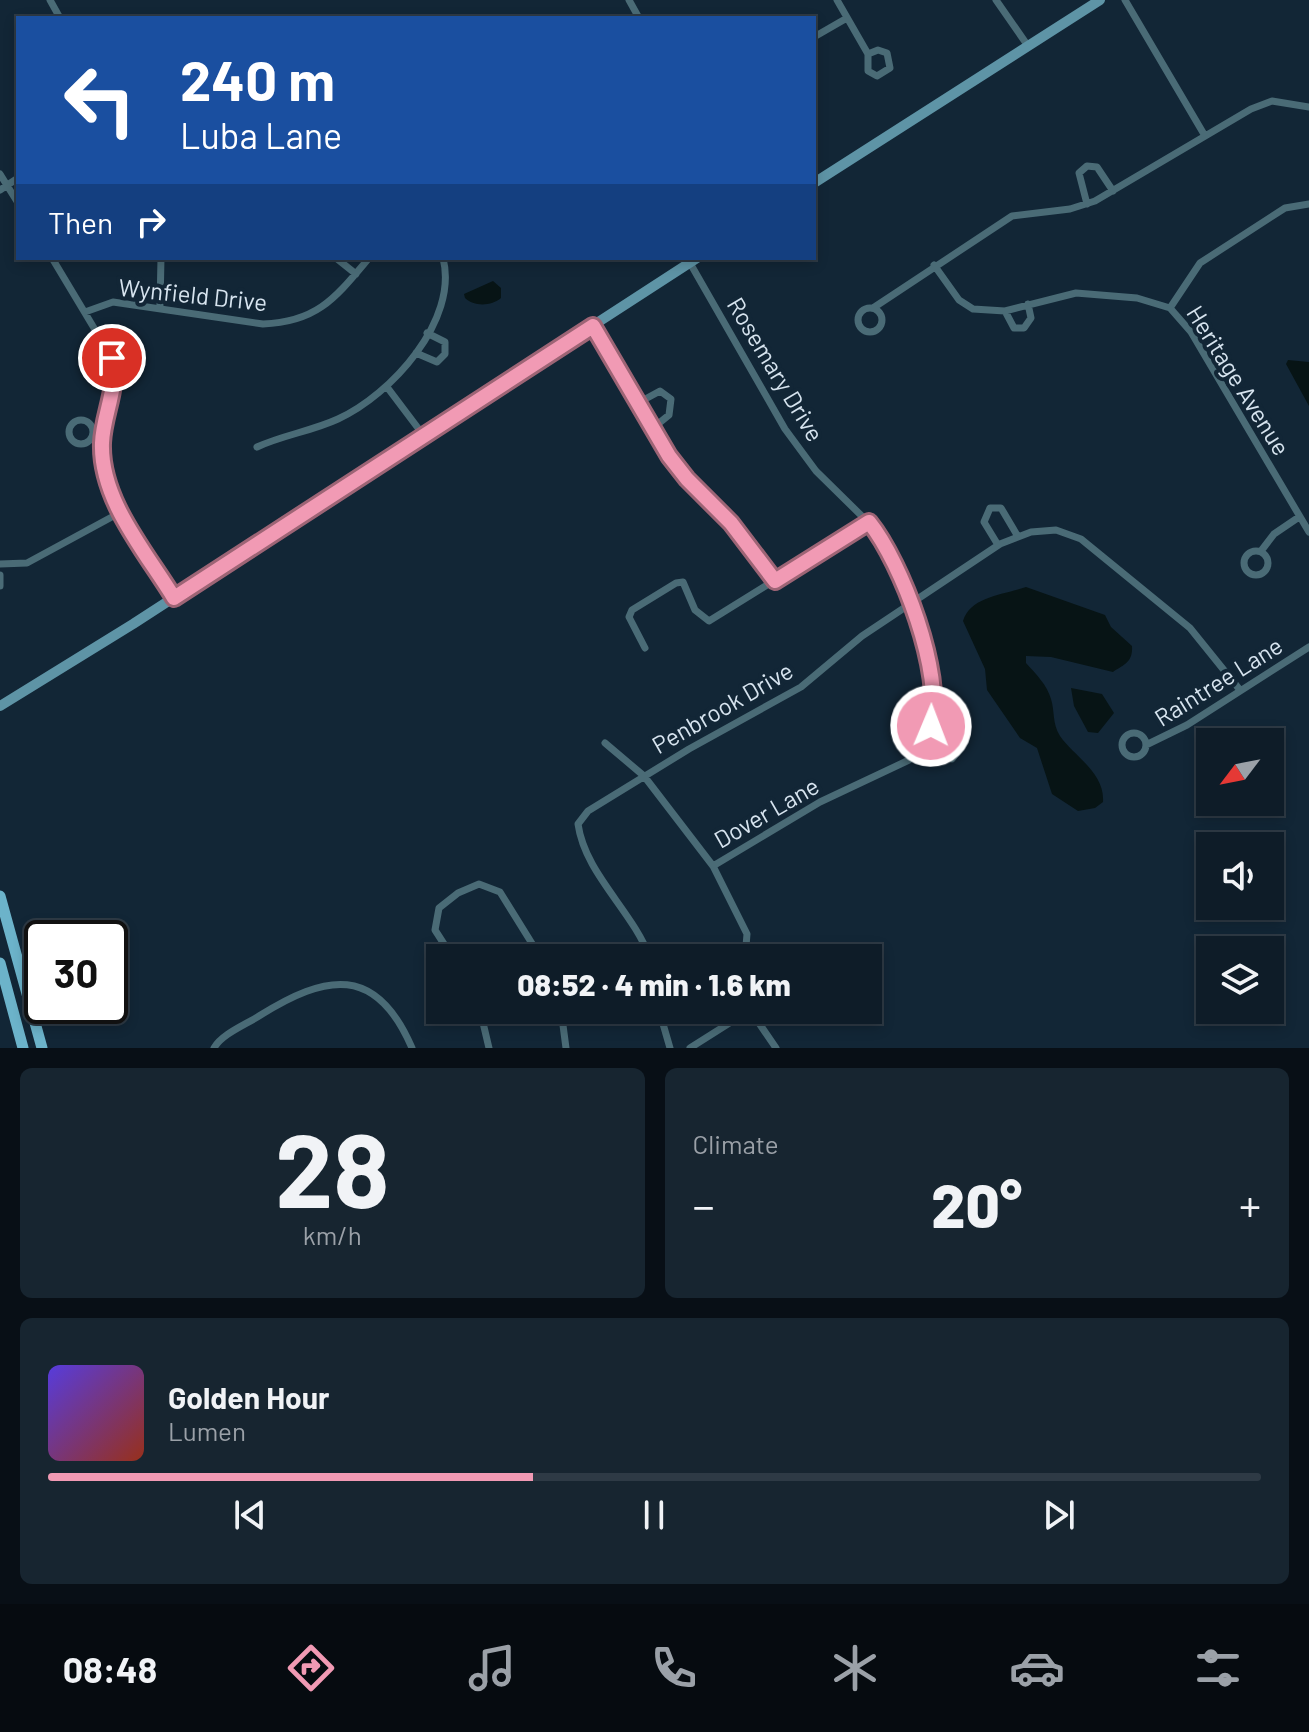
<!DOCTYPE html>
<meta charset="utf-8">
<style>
body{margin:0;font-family:Barlow,sans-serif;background:#172530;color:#f1f3f6;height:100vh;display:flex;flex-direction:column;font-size:30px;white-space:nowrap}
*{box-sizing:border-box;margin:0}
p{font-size:26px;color:#9ba1a8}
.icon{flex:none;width:44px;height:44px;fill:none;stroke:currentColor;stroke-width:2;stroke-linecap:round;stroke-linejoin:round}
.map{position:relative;height:1048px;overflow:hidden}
.panel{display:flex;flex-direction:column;gap:20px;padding:20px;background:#080f16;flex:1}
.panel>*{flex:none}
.banner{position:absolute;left:16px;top:16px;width:800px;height:244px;border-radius:0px;box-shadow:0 4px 12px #0003,0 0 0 2px #2e3a45;background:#1a4fa0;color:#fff;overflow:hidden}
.needle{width:52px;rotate:238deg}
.controls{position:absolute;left:1196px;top:728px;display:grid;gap:16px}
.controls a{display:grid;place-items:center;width:88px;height:88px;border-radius:0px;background:#0e1c28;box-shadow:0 4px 12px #0003,0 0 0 2px #2e3a45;font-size:40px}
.speed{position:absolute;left:24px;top:920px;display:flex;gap:16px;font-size:40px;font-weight:700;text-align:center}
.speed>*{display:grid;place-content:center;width:104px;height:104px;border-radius:50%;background:#0e1c28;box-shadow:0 4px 12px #0003,0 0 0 2px #2e3a45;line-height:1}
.speed .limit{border:4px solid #111;border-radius:12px;background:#fff;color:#111}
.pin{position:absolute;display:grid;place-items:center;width:68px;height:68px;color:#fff;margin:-34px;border:4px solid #fff;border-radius:50%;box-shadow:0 2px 8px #0007}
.me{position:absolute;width:88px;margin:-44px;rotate:1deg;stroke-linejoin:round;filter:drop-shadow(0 0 6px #0008)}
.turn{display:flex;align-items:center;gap:28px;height:168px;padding:0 32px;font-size:36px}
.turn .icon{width:104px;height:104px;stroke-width:2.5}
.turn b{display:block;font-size:56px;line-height:68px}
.then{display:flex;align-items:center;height:76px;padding:0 32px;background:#0003;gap:16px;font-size:30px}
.big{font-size:60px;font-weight:800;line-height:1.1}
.panel .widget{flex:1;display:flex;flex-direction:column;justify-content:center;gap:12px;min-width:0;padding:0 28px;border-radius:12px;background:#172530}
.panel .dial{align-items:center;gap:0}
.dial b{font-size:104px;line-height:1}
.song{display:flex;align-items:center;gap:24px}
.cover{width:96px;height:96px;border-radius:12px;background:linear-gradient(135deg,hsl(250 70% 55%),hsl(10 70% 35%))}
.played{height:8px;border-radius:4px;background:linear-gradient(90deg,#f19ab4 40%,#2e3a45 40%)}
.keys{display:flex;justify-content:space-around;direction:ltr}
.heat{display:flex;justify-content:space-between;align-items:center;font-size:44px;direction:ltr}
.panel .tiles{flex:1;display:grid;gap:20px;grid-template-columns:1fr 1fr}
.widget:last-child{grid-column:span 2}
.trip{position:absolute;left:426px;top:944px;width:456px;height:80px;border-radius:0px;background:#0e1c28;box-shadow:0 4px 12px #0003,0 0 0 2px #2e3a45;font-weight:800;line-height:80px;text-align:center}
.menu{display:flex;height:128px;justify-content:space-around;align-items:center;background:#060b10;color:#9ba1a8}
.menu .icon{width:56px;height:56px}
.menu .current{color:#f19ab4}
.menu b{font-size:36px;color:#f1f3f6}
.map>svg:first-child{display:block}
.water{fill:#071415}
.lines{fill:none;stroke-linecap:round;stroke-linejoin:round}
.street{stroke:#4a6b76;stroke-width:7}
.secondary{stroke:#5e94a6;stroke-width:10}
.primary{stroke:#6cb3ca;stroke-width:11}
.route-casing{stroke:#9d6475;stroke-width:20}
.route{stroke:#f19ab4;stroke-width:14}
.labels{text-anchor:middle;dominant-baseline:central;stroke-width:8;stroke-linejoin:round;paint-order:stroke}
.street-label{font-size:24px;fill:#d7e4ef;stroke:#122636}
</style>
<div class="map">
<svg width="1309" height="1048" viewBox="0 0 1309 1048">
<rect width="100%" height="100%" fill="#122636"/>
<path class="water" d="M 493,281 L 501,288 L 501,298 C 492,306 474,307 465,298 L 464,294 Z
M 1288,360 L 1309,362 L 1309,406 L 1286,364 Z
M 1026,587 L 1105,615 L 1111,627 L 1132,646 C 1133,662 1125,664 1113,672 L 1051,657 L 1026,656 L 1026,663 C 1036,674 1047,685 1051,699 C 1055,712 1052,723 1060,736 C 1075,757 1105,773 1103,802 L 1095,808 L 1078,811 L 1052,794 L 1037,748 L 1020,738 L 987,690 L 985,669 L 963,621 C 971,596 1004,595 1026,587 Z
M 1071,688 L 1102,694 L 1114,713 L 1098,733 L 1088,732 L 1074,706 Z"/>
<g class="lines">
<path class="street" d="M 50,0 L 60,18
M 629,0 L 639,18
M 837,0 L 868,54 L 868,71 L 877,76 L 890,68 L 887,53 L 878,50 L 868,54
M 996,0 L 1028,46
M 1125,0 L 1205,136
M 814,37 L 847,18
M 0,174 L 18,203
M 0,190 L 18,178
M 1087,204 L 1079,173 L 1087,166 L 1097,167 L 1113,191
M 52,258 L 112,358 C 119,387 103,414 102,443 C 100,500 146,552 174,598
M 336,258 L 356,274
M 690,263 L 785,429 L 816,471 L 875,529 L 921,629 L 931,668 L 933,718 L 928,737 L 909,760 L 820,802 L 713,866
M 934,265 L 959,300 L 973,309 L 1005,311 L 1076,293 L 1137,298 L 1170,308 L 1191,332 L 1309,532
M 160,306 L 161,258
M858 320a12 12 0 1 1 24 0a12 12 0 1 1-24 0Z
M 873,308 L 1012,216 L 1070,209 L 1095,201 L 1251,109 L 1272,101 L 1309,107
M 1170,308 L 1200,263 L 1285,208 L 1309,204
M 1005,311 L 1014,328 L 1024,328 L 1031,318 L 1028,304
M 85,312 L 113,302 L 263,324 C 318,322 336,297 369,258
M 593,326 L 669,456 L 687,479 L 731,523 L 775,581
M 416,353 L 437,362 L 445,354 L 445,342 L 427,333
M 387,387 L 424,436
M 638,403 L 660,391 L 671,399 L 669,415 L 653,428
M69 432a12 12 0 1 1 24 0a12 12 0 1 1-24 0Z
M 257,447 C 283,435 312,431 338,419 C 391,395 459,320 443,258
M 998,545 L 984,522 L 990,508 L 1001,508 L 1017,535
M1244 563a12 12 0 1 1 24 0a12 12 0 1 1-24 0Z
M 1261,551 L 1274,534 L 1299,517
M 0,564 L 27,563 L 121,512
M 0,575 L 0,586
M 645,648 L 629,617 L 632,610 L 676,583 L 683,582 L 695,610 L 709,621 L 869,522
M1122 745a12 12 0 1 1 24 0a12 12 0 1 1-24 0Z
M 605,743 L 644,776 L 713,866 L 747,934 L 745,958
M 1146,745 L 1187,725 L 1309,647
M 920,746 L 952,759 L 961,748 L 957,741 L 931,726
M 453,958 L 435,930 L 439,908 L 458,893 L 479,884 L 500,892 L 541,958
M 650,958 C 633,911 585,874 578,824 L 588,811 L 689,749 L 801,687 L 862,636 L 1000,544 L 1031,532 L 1056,530 L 1081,539 L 1190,628 L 1240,690
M 480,1010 L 489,1048
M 561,1010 L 566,1048
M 659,1010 L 670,1048
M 750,1010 L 776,1048
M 214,1048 C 222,1034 245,1025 259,1016 C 326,974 376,964 412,1048
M 690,1048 L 750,1010"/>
<path class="secondary" d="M 814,183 L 1100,0
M 0,706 L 133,624 L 697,258"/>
<path class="primary" d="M 0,896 L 42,1048
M 0,963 L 23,1048"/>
</g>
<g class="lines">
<defs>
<path id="route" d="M 112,358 C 119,387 103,414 102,443 C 100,500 146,552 174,598 L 593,326 L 669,456 L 687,479 L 731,523 L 775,581 L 869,522 C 902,563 944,674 931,726"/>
</defs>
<use href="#route" class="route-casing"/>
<use href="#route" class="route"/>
</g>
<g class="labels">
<g class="street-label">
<text transform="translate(193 294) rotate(6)">Wynfield Drive</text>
<text transform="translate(776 369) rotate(59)">Rosemary Drive</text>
<text transform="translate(1239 380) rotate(58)">Heritage Avenue</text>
<text transform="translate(1218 681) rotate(-32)">Raintree Lane</text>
<text transform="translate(722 707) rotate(-30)">Penbrook Drive</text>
<text transform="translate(766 812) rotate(-30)">Dover Lane</text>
</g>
</g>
</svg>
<div class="controls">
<a><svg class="needle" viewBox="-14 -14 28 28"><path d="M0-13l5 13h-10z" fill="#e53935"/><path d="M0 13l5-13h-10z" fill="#9ba1a8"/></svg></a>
<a><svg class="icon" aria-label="sound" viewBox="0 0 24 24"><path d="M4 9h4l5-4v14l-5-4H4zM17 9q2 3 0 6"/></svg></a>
<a><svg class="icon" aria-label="layers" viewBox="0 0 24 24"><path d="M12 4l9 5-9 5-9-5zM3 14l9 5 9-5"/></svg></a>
</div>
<div class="speed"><div class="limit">30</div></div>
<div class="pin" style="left:112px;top:358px;background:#d93025"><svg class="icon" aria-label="arrive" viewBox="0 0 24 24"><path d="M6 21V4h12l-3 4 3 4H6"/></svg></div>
<svg class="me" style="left:931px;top:726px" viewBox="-20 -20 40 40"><circle r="17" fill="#f19ab4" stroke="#fff" stroke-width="3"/><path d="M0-11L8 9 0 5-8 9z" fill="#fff"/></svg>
<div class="trip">08:52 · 4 min · 1.6 km</div>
<div class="banner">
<div class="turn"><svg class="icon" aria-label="left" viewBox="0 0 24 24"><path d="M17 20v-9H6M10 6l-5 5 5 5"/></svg><div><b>240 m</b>Luba Lane</div></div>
<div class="then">Then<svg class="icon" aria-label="right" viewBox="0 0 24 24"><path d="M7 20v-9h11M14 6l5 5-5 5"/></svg></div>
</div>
</div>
<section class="panel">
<div class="tiles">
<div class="widget dial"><b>28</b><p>km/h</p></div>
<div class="widget"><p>Climate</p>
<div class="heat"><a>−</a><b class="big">20°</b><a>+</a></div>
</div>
<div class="widget">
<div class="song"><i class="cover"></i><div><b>Golden Hour</b><p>Lumen</p></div></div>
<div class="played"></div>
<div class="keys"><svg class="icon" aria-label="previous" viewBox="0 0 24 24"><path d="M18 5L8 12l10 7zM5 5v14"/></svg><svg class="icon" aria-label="pause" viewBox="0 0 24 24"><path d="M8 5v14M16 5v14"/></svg><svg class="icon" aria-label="next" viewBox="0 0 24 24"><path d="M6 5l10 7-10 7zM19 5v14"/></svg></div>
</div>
</div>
</section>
<nav class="menu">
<b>08:48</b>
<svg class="icon current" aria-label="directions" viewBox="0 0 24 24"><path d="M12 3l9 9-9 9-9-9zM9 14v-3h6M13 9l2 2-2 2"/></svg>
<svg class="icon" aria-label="music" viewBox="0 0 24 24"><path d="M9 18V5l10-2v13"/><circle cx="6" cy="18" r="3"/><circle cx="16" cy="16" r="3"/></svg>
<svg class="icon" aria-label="phone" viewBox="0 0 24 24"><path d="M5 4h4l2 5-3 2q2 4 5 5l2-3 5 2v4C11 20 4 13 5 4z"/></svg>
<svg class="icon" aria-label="climate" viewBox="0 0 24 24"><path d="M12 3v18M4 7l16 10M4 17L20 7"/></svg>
<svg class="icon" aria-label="car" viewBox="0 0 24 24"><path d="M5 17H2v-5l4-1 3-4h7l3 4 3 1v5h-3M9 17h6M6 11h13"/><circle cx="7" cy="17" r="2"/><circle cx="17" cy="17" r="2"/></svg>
<svg class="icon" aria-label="filters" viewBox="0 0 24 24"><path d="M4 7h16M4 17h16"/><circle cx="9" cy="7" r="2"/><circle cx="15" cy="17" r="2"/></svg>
</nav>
